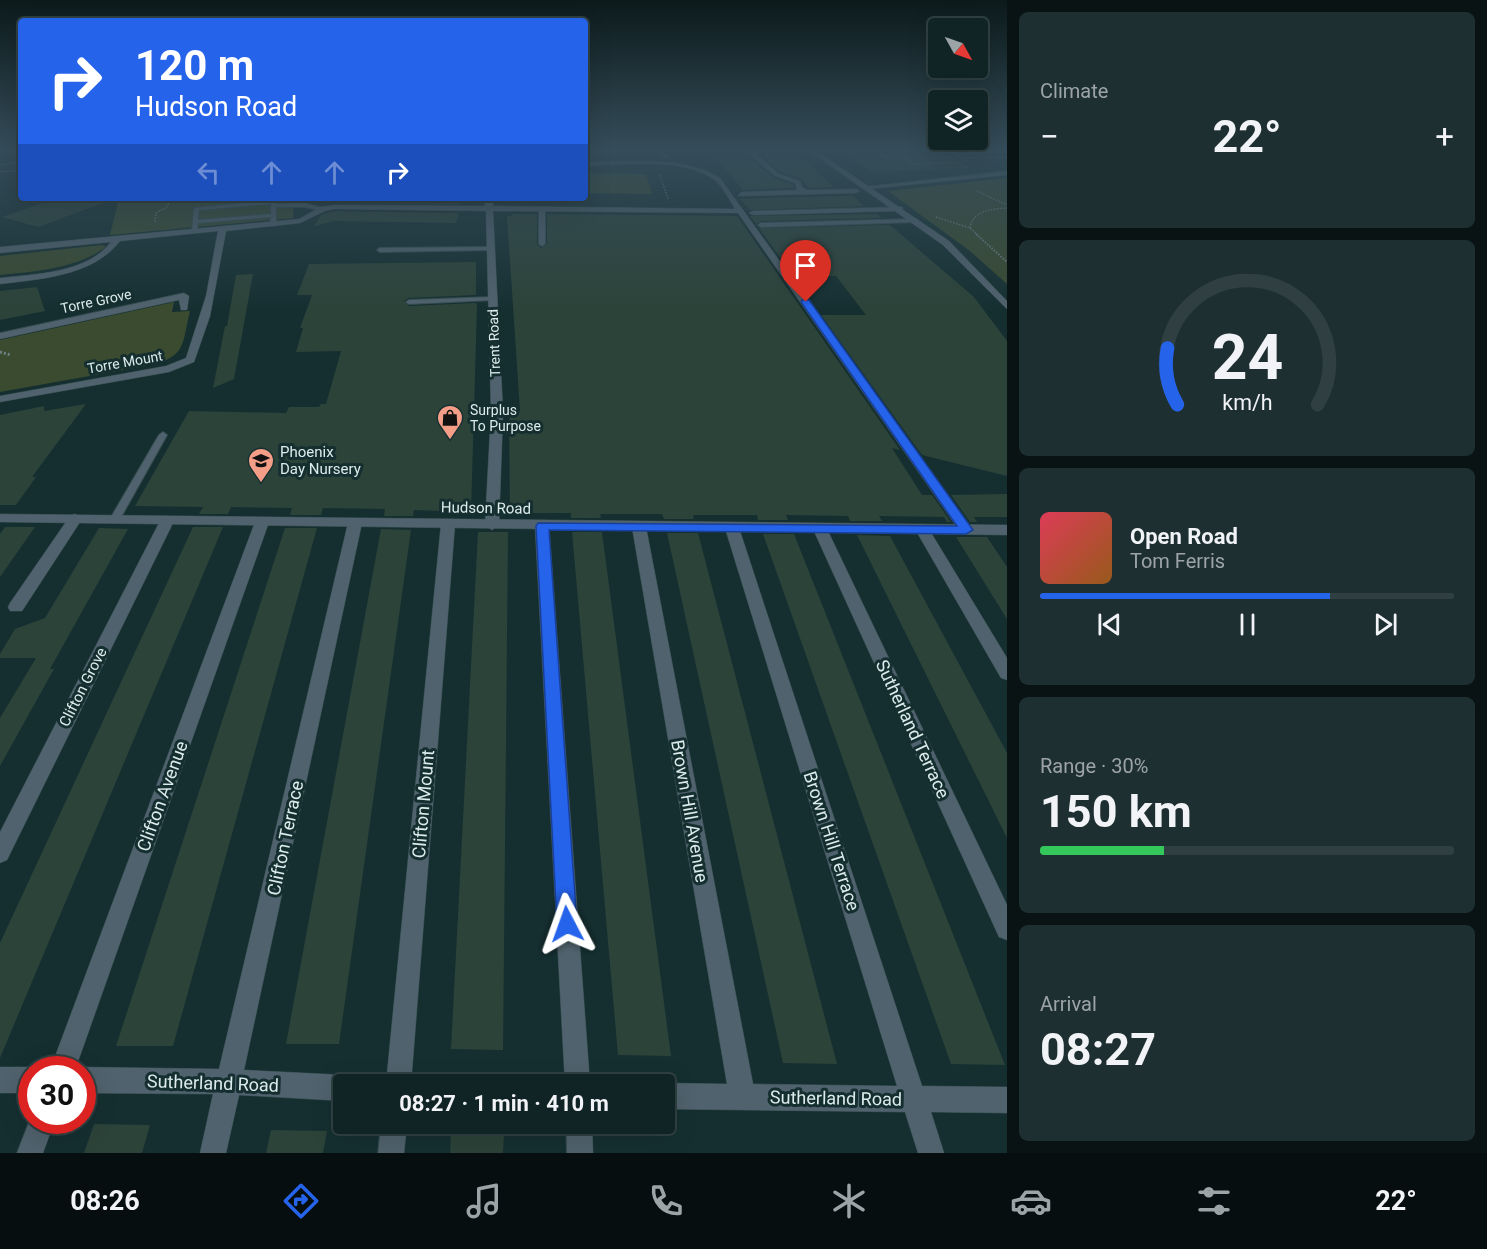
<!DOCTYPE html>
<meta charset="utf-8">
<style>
body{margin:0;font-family:Roboto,sans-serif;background:#1e2f32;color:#f1f3f6;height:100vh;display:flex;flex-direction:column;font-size:22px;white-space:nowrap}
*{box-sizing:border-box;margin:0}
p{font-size:20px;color:#9ca4a7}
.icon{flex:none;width:33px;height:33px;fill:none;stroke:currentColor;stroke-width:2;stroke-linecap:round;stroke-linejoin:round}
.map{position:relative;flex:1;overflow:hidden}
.side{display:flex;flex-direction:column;gap:12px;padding:12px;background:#091314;width:480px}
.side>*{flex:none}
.top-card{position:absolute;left:18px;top:18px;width:570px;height:183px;border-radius:6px;box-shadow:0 6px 24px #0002,0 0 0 2px #304042;background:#2563eb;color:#fff;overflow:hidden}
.needle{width:39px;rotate:130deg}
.buttons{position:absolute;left:928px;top:18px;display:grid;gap:12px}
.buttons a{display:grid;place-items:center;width:60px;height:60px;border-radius:6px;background:#102325;box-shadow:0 6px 24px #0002,0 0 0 2px #304042;font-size:30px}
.speed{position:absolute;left:18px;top:1056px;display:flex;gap:12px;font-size:30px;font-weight:700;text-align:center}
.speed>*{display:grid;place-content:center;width:78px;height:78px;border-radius:50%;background:#102325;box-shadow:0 6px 24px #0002,0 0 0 2px #304042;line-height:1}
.speed .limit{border:9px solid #d22;background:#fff;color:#111}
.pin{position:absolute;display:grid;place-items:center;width:51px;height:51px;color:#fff;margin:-62px -26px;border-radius:50% 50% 50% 0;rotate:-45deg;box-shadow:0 0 6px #0007}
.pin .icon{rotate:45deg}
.me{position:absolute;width:66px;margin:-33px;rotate:356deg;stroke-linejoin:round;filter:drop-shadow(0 0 4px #0008)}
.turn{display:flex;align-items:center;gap:21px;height:126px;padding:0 18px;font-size:27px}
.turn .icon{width:78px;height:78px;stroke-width:2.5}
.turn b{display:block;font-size:42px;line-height:51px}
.lanes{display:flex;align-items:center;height:57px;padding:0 18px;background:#0003;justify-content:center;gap:30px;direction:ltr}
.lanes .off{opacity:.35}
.big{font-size:45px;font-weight:700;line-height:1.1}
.side .card{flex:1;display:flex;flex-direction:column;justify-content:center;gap:9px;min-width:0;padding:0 21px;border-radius:9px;background:#1e2f32}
.side .dial{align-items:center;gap:0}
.dial svg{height:156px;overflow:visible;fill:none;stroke:#304042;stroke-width:7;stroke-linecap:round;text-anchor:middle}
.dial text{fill:#f1f3f6;stroke:none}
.song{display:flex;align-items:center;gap:18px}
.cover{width:72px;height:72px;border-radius:9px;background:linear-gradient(135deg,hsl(350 70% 55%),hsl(30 70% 35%))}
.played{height:6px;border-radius:3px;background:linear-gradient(90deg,#2563eb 70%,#304042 70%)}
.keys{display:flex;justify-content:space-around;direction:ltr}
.heat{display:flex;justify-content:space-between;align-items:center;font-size:33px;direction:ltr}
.charge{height:9px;border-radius:4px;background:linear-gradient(90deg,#34c759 30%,#304042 0)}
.trip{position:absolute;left:333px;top:1074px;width:342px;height:60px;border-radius:6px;background:#102325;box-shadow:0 6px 24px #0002,0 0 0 2px #304042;font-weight:700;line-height:60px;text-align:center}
.menu{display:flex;height:96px;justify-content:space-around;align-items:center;background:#060e0f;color:#9ca4a7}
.menu .icon{width:42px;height:42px}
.menu .on{color:#2563eb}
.menu b{font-size:27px;color:#f1f3f6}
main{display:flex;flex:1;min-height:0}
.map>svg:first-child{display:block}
.green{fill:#3a4b2f}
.building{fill:#2c4339}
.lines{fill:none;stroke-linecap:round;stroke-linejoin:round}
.service-casing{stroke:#354d4f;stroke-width:2}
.minor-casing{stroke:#354d4f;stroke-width:1}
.tertiary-casing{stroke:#354d4f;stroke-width:1}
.path-far2{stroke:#6d8283;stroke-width:1.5;stroke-dasharray:1.5 1.5;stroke-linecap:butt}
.path-far1{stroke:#6d8283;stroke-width:2;stroke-dasharray:1.5 1.5;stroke-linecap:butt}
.path{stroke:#6d8283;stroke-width:3;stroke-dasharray:2 2;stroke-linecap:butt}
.service{fill:#50626d;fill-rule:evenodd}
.minor{fill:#50626d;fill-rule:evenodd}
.tertiary{fill:#50626d;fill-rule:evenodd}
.route{fill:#2563eb;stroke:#184099;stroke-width:1.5}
.labels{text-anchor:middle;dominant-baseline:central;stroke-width:6;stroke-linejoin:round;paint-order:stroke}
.far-street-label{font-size:14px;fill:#dcebec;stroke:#152f31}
.far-poi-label{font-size:14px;fill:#dcebec;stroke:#152f31;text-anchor:start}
.poi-label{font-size:15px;fill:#dcebec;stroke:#152f31;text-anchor:start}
.street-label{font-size:15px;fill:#dcebec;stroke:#152f31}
.near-street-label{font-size:18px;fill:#dcebec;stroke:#152f31}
</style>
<main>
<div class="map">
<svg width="1007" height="1153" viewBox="0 0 1007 1153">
<rect width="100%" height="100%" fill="#152f31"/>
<path class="green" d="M 588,173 L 646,174 L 652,194 L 590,193 Z
M 1007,178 L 1007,284 L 970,251 L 888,191 Z
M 119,198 L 294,198 L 293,218 L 110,235 Z
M 102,245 L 106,247 C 75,269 37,271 0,275 L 0,256 Z
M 174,302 L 172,312 L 190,311 C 182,343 187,356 151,365 L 0,392 L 0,340 Z"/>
<path class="building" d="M 939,150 L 971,168 L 872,172 L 843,152 L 870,151 L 887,162 L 894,159 L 884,151 Z
M 797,154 L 834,187 L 808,188 L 801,179 L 780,172 L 762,155 Z
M 714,156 L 748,156 L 774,178 L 793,185 L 794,188 L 743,190 Z
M 843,196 L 853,196 L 864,206 L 750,210 L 740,199 Z
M 57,198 L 111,198 L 112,200 L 38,227 L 2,217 Z
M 332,198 L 463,198 L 461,204 L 329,203 Z
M 334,211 L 459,213 L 456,223 L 334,221 L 314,226 L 321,215 Z
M 512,214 L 537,214 L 537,244 L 541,248 L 547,244 L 547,214 L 737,216 L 900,450 L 892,448 L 922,495 L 932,495 L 951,522 L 947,522 L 944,517 L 879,516 L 882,521 L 850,521 L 848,516 L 786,515 L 788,520 L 758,520 L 757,515 L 693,515 L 694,519 L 664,519 L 662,514 L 600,514 L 601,518 L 571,518 L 571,513 L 510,513 L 509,411 L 520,411 L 507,216 L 511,216 Z
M 877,214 L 882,218 L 761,221 L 756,224 L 750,216 Z
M 890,225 L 974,297 L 1007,341 L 1007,476 L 922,455 L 821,315 L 866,315 L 836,276 L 794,277 L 759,228 Z
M 476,262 L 476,295 L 409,298 L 404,301 L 409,306 L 476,303 L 477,306 L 471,512 L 414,510 L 413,516 L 384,516 L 385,509 L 323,508 L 321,515 L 290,515 L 292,508 L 231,507 L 228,514 L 199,514 L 203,507 L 135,506 L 189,411 L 286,413 L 289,407 L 319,407 L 321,404 L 326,404 L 341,351 L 296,352 L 303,328 L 300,328 L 312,295 L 297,295 L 309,264 Z
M 253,274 L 234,379 L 213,388 L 225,326 L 227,326 L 236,275 Z
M 37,287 L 45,311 L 0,320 L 0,291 Z
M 86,404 L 32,477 L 36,477 L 16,505 L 0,505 L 0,415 L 44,406 L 44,411 Z
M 1007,494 L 1007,517 L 974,517 L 977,522 L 970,522 L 951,495 Z
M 5,527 L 35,527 L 0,577 L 0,534 Z
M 193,527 L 223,527 L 0,1058 L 0,943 Z
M 99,528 L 128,529 L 50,669 L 54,669 L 0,766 L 0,718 L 36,658 L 0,658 L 0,654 L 15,629 L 45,618 Z
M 285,528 L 317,528 L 173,1046 L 116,1046 Z
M 381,529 L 411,530 L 339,1044 L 286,1044 Z
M 478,532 L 508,532 L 503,1050 L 451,1049 Z
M 572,532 L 602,532 L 671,1056 L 618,1055 Z
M 667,533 L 698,533 L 837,1064 L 783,1063 Z
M 763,534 L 794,534 L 1005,1065 L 951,1064 Z
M 857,535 L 890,536 L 1007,753 L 1007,838 Z
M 956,537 L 987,537 L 1007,567 L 1007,619 Z
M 94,1124 L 150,1125 L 142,1153 L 84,1153 Z
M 271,1130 L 327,1131 L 323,1153 L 266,1153 Z
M 451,1135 L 504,1136 L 503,1153 L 450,1153 Z"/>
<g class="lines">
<defs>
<path id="service" d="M 660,150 L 664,150 L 668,158 L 664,158 Z
M 274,200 L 277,202 L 276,204 L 303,203 L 324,208 L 321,210 L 303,207 L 276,207 L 276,224 L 273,226 L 270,224 L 271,217 L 198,223 L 197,232 L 192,231 L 194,208 ZM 271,204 L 271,214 L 198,220 L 199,210 Z
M 542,208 L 545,210 L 545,244 L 542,246 L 539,244 L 539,210 Z
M 916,219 L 918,220 L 918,222 L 761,227 L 758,225 L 761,223 Z
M 490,247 L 492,248 L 492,250 L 380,252 L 377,250 L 380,248 Z
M 492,297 L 494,298 L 494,300 L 409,304 L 406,302 L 409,300 Z
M 163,432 L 167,435 L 120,519 L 115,522 L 112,521 L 110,519 L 159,435 Z"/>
<path id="minor" d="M 710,150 L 797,150 L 756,153 L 779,174 L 800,181 L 802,187 L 807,190 L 856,189 L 860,191 L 856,193 L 738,196 L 741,192 L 797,190 L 795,183 L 775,176 L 748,153 Z
M 872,150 L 879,150 L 892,159 L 887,160 Z
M 635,161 C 665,161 694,162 720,178 L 971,527 L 973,530 L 971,533 L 961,533 L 738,213 L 493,211 L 503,412 L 499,525 L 492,530 L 485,525 L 491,412 L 486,211 L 334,209 L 325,211 L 300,223 L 226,231 L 210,316 L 194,362 L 169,372 L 0,402 L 0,396 L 166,366 L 186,358 L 206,296 L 218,231 L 120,241 C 93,276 41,279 0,284 L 0,278 C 36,274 87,273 111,242 L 0,253 L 0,247 L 299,219 L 320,207 L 334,205 L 485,206 L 485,201 L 489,199 L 493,201 L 493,206 L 735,209 C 729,199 722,185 713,179 C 682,157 622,165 585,166 L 585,162 Z
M 1007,171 L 1007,175 L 868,189 L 864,187 Z
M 902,207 L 903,209 L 899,211 L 753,215 L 749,213 L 753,211 Z
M 184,293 L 189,296 L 187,310 L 181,310 L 179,300 L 0,339 L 0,333 Z
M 75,514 L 82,519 L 22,611 L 10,611 L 8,607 L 10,603 L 70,516 Z
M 167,516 L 174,521 L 7,860 L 0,863 L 0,832 L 160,521 Z
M 262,517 L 269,522 L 75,1070 L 50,1070 L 255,522 Z
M 355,518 L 362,523 L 244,1070 L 344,1075 L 353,1079 L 355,1084 L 344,1084 L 344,1101 L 239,1095 L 226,1153 L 200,1153 L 213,1094 L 82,1093 L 82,1070 L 77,1070 L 82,1067 L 219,1069 L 348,523 Z
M 448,519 L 455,524 L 411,1084 L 386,1084 L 441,524 Z
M 542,521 L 549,526 L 590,1084 L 565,1084 L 535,526 Z
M 639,522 L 646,527 L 753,1084 L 897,1086 L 725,528 L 732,523 L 739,528 L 922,1086 L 1007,1087 L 1007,1113 L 931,1112 L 944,1153 L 918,1153 L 905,1112 L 664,1109 L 664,1084 L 661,1084 L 664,1083 L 727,1084 L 632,527 Z
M 820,524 L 827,529 L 1007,905 L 1007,940 L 999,937 L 813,529 Z
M 922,524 L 927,526 L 1007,658 L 1007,680 L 1001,678 L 915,529 Z
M 0,1067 L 32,1067 L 37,1070 L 32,1070 L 32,1093 L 0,1093 Z
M 32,1114 L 32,1120 L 55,1120 L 43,1153 L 17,1153 Z
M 381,1124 L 407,1124 L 404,1153 L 378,1153 Z
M 566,1124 L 592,1124 L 593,1153 L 567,1153 Z"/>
<path id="tertiary" d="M 808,150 L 815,150 L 949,241 L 1007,301 L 1007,309 L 943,245 Z
M 0,514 L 1007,525 L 1007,535 L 0,522 Z"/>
</defs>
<use href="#service" class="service-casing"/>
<use href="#minor" class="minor-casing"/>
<use href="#tertiary" class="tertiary-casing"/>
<path class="path-far2" d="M 898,150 L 924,150
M 948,150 L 968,161
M 954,154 L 1007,152
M 963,158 L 1007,157
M 902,159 L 960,157
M 908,160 L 914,164 L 965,162
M 0,165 L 21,162
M 0,172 L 21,170
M 660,175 L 668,199
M 977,191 L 1007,205
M 936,217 L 970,228 L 978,235
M 155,222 L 156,213 L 166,208 L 172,198
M 970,228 C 973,210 992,209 1007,208"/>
<path class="path-far1" d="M 976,234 L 1007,262"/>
<path class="path" d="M 0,352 L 11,355"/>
<use href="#service" class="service"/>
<use href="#minor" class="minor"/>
<use href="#tertiary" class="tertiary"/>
</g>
<linearGradient id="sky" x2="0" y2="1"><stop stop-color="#0c1a1b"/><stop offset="0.48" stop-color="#354d5a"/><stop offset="1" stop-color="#354d5a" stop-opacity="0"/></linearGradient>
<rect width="1007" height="311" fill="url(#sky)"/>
<path class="route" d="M 802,300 L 809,300 L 973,530 L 966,534 L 549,530 L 577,924 L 574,931 L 567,934 L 560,931 L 557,924 L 536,526 L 538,523 L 957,526 L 801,302 Z"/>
<defs>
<symbol id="shop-pin" viewBox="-11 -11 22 30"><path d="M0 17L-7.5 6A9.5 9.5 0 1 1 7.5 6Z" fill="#f49e88" stroke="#152f31"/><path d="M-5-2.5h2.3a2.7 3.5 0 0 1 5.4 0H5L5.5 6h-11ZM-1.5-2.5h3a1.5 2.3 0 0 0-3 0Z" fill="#111"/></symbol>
<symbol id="school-pin" viewBox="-11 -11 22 30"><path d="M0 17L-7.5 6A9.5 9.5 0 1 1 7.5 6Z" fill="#f49e88" stroke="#152f31"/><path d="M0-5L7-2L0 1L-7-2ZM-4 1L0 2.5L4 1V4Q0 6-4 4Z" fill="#111"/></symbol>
</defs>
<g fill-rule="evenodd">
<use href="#shop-pin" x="435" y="403" width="30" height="40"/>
<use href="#school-pin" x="246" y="446" width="30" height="40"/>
</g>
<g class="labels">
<g class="far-street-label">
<text transform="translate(96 301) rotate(-12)">Torre Grove</text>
<text transform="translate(494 343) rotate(-92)">Trent Road</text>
<text transform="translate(125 362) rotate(-10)">Torre Mount</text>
</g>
<g class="far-poi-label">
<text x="470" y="410">Surplus<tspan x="470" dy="16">To Purpose</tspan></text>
</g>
<g class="poi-label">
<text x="280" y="452">Phoenix<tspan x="280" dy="17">Day Nursery</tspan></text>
</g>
<g class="street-label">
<text transform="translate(486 508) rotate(1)">Hudson Road</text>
<text transform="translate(83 687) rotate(-63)">Clifton Grove</text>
</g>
<g class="near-street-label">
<text transform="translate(913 729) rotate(65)">Sutherland Terrace</text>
<text transform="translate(162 796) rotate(-70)">Clifton Avenue</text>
<text transform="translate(423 804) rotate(-85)">Clifton Mount</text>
<text transform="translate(690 811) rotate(80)">Brown Hill Avenue</text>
<text transform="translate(285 838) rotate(-78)">Clifton Terrace</text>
<text transform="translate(832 841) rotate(72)">Brown Hill Terrace</text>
<text transform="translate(213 1083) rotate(2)">Sutherland Road</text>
<text transform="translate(836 1098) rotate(1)">Sutherland Road</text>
</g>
</g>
</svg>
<div class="buttons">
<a><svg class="needle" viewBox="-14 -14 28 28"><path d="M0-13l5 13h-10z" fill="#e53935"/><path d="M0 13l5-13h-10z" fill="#9ca4a7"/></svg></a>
<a><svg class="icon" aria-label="layers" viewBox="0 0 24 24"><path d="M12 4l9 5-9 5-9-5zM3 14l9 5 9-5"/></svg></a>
</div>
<div class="speed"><div class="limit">30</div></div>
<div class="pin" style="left:806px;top:302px;background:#d93025"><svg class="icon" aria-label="arrive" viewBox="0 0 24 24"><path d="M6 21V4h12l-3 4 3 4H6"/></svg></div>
<svg class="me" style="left:567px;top:924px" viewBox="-20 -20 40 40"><path d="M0-17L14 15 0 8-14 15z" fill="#2563eb" stroke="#fff" stroke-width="4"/></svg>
<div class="trip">08:27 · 1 min · 410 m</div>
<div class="top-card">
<div class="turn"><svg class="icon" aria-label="right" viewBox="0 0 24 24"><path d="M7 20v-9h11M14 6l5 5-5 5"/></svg><div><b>120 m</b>Hudson Road</div></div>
<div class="lanes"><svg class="icon off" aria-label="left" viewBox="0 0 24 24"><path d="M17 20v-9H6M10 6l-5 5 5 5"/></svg><svg class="icon off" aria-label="ahead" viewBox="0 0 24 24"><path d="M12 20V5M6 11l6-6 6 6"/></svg><svg class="icon off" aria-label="ahead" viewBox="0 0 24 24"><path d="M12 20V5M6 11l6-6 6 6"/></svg><svg class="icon" aria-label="right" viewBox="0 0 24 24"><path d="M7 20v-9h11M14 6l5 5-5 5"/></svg></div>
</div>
</div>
<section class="side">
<div class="card"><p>Climate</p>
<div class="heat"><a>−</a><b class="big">22°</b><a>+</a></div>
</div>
<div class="card dial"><svg viewBox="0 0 100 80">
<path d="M14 69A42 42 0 1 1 86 69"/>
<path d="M14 69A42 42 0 0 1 9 40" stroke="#2563eb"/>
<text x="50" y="56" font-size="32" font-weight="700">24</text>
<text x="50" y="72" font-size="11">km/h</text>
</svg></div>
<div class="card">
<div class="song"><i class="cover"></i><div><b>Open Road</b><p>Tom Ferris</p></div></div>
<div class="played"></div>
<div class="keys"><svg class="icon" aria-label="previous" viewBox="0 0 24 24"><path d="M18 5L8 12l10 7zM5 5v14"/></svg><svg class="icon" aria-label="pause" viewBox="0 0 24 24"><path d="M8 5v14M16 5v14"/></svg><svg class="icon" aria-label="next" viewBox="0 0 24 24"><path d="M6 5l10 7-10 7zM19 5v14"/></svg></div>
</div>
<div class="card"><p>Range · 30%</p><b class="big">150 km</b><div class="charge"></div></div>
<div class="card"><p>Arrival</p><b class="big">08:27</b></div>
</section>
</main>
<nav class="menu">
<b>08:26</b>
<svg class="icon on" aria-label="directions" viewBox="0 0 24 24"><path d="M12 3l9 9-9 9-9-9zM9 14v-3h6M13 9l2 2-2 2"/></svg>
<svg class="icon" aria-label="music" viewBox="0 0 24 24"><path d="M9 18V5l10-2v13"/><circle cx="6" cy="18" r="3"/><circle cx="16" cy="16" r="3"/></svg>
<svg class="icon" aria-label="phone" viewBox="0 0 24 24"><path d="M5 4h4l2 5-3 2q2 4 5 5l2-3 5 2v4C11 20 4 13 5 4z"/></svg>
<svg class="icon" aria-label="climate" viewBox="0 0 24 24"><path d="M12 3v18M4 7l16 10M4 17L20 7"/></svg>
<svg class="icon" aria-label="car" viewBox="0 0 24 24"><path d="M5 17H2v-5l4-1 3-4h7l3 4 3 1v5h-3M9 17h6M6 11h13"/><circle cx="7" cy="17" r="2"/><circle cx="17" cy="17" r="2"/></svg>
<svg class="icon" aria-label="filters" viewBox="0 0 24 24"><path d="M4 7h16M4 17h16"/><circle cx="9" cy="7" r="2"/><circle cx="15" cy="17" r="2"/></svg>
<b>22°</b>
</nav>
